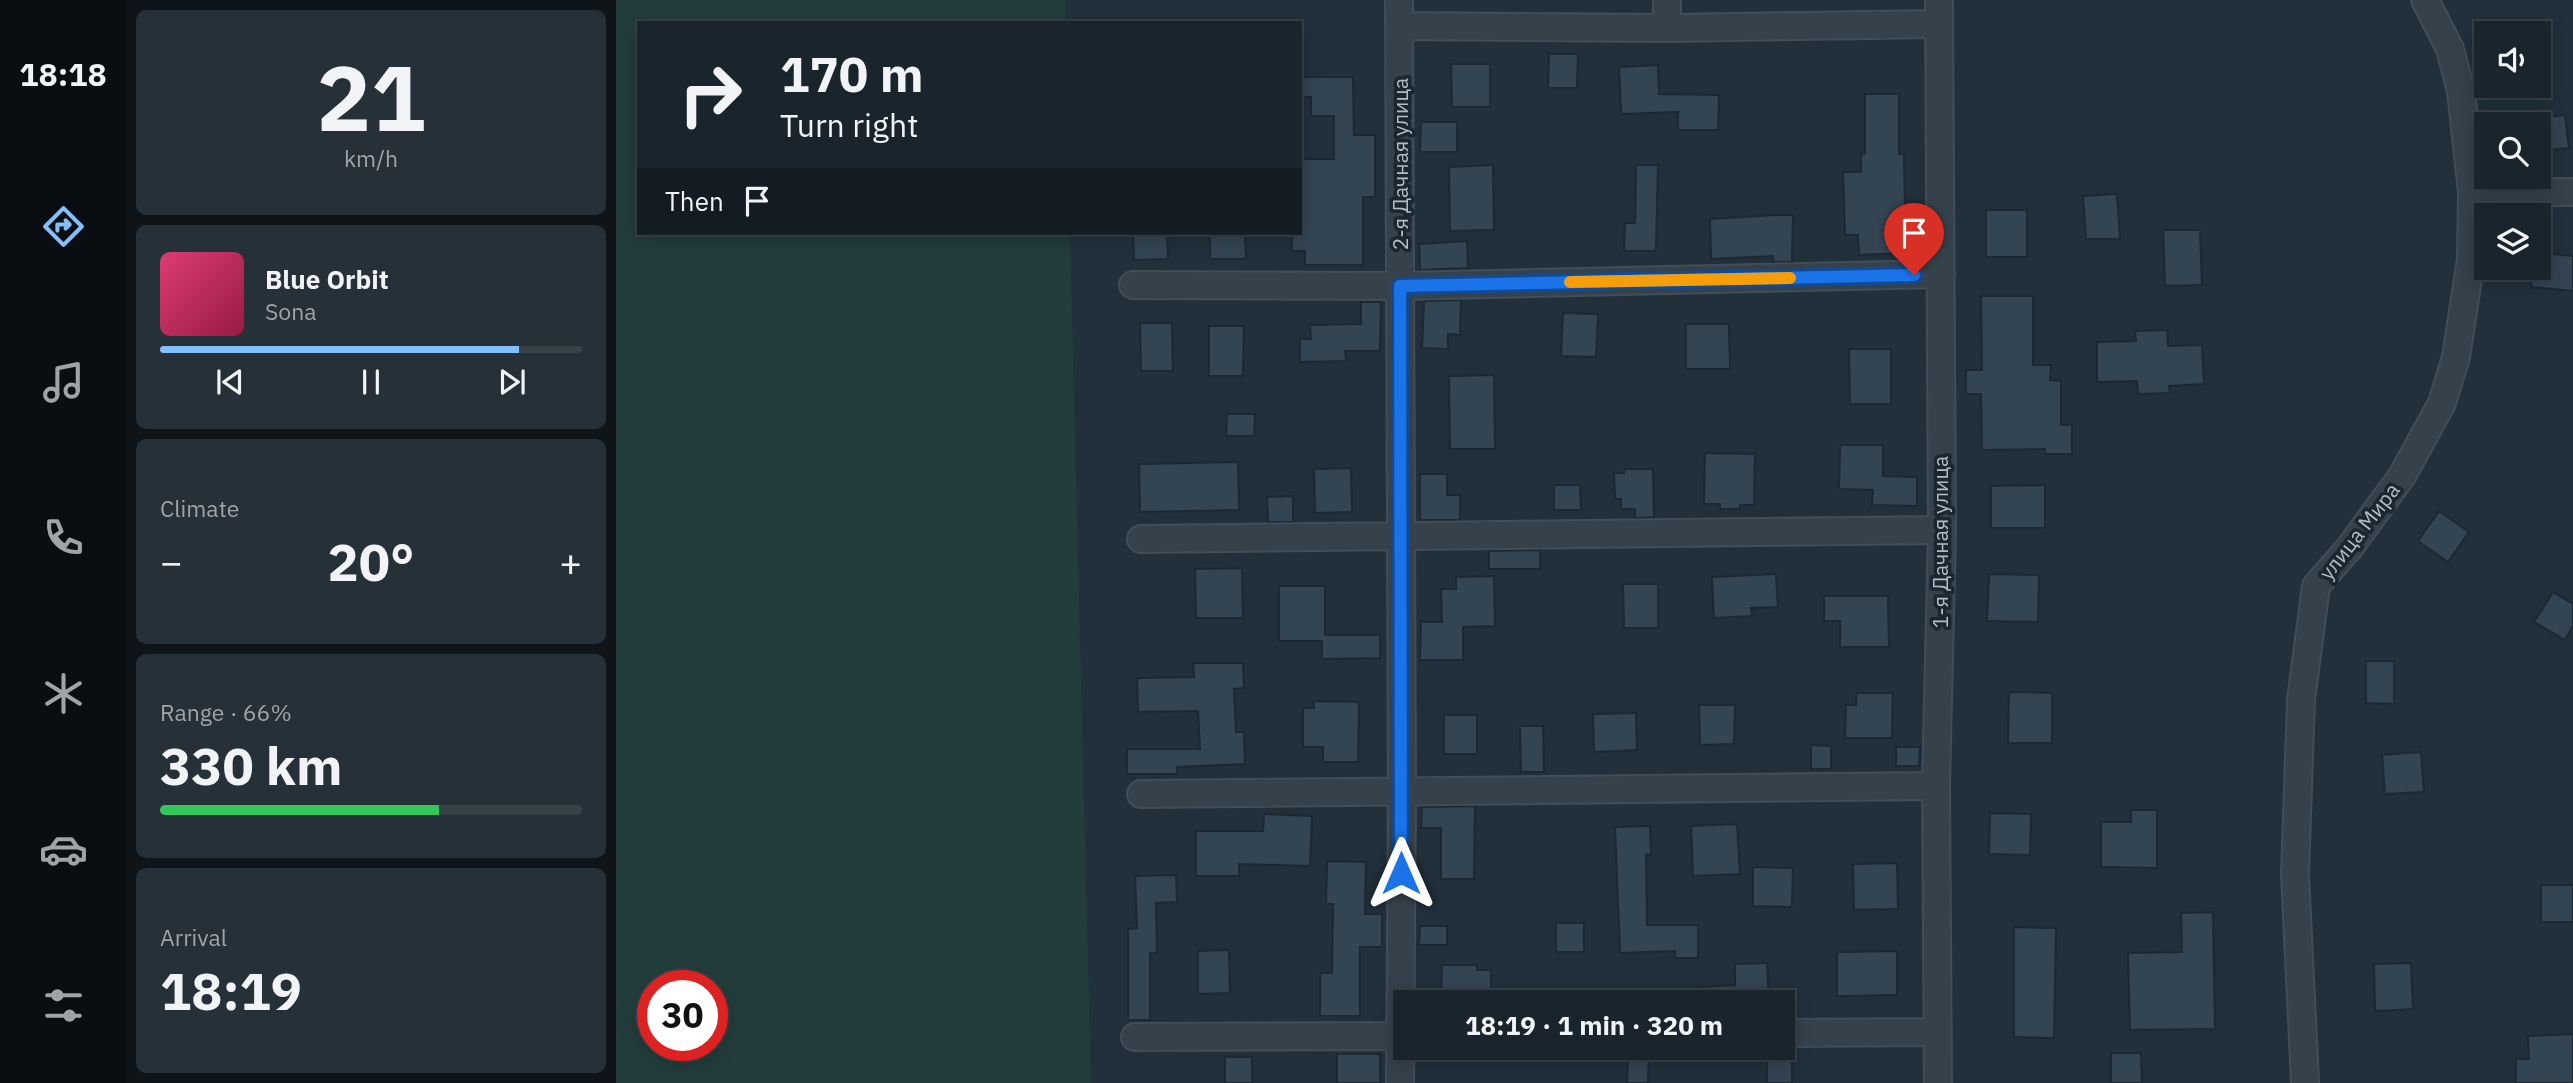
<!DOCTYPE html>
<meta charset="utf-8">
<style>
body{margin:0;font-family:"IBM Plex Sans",sans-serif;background:#263038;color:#f1f3f6;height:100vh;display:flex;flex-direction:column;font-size:26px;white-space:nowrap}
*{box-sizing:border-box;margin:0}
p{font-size:23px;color:#9fa4a9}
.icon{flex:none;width:38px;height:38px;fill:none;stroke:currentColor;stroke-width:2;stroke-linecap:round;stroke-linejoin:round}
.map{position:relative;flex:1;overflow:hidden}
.side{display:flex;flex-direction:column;gap:10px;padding:10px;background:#0e1418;width:490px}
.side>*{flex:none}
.guide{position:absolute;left:21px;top:21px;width:665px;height:214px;border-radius:0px;box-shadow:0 4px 18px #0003,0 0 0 2px #374148;background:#19242c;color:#f1f3f6;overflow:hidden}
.buttons{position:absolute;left:1858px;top:21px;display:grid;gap:14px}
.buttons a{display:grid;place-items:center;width:77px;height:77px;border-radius:0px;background:#19242c;box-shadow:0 4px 18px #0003,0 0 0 2px #374148;font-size:35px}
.speed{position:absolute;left:21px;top:970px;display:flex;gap:14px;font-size:35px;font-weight:700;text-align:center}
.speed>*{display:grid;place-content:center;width:91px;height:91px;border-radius:50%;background:#19242c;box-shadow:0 4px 18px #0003,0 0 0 2px #374148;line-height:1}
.speed .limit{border:10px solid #d22;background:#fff;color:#111}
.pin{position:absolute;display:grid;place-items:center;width:60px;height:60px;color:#fff;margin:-72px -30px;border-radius:50% 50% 50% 0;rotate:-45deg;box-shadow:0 0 7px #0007}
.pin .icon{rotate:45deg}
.me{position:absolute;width:77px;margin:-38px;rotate:0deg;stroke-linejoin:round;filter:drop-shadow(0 0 5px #0008)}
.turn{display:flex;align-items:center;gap:24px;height:147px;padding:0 28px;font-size:32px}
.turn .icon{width:91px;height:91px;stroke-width:2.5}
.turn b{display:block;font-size:49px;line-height:60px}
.then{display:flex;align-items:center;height:66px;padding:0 28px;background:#0003;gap:14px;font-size:26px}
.big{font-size:52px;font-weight:700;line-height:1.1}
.side .widget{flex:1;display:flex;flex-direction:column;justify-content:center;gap:10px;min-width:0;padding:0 24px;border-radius:10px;background:#263038}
.side .dial{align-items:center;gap:0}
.dial b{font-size:91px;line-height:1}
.song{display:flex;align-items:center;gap:21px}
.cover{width:84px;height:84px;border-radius:10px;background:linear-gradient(135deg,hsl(340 70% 55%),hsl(340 70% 35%))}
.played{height:7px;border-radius:4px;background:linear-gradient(90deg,#82c0fb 85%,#374148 85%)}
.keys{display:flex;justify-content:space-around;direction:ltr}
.heat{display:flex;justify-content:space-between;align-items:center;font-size:38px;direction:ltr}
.charge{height:10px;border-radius:5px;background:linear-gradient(90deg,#34c759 66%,#374148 0)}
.trip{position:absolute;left:777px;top:990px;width:402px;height:70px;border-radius:0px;background:#19242c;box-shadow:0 4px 18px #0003,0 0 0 2px #374148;font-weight:700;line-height:70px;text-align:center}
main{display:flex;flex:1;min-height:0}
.menu{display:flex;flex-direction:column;width:126px;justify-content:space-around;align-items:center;background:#0a0e12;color:#9fa4a9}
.menu .icon{width:49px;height:49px}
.menu .active{color:#82c0fb}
.menu b{font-size:32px;color:#f1f3f6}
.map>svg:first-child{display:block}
.green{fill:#233c3c;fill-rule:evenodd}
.building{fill:#334452;stroke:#1c2832;stroke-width:2}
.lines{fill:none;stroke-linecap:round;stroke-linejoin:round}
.minor-casing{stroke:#414d57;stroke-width:30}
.minor{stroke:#35414b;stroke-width:26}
.route-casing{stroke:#114b97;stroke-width:18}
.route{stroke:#1a73e8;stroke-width:12}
.slow{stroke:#f59e0b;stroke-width:12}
.labels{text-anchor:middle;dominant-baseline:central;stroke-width:7;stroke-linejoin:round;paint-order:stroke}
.street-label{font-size:21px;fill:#b0bcc7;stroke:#1a2630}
</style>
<main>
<nav class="menu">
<b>18:18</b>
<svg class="icon active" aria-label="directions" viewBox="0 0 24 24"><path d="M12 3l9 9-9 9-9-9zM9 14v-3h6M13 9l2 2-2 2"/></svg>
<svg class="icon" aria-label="music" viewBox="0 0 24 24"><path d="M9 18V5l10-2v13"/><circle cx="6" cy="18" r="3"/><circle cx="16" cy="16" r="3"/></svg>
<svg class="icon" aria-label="phone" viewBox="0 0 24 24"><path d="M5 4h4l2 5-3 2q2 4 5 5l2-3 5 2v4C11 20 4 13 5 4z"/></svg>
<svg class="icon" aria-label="climate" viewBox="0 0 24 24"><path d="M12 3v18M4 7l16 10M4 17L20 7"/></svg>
<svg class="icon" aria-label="car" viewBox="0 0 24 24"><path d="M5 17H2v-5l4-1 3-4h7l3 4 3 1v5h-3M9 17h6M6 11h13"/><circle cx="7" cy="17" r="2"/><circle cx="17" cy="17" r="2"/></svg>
<svg class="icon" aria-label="filters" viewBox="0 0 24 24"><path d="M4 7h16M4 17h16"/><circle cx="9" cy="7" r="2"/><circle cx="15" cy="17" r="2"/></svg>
</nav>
<section class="side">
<div class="widget dial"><b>21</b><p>km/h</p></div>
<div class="widget">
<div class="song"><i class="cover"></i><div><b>Blue Orbit</b><p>Sona</p></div></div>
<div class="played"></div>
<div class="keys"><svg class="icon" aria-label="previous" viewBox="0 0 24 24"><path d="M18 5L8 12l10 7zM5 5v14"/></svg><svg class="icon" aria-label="pause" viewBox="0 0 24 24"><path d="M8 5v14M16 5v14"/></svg><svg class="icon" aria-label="next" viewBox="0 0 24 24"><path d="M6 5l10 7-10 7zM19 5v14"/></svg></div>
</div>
<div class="widget"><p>Climate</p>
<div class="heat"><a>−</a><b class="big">20°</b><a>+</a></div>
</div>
<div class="widget"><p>Range · 66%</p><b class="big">330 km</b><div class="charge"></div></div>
<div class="widget"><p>Arrival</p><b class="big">18:19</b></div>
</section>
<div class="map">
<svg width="1957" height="1083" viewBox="0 0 1957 1083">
<rect width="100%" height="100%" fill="#21303b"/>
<path class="green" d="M 0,0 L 449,0 L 449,23 L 23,23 L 23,233 L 454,233 L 475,1083 L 0,1083 ZM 37,985 L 96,985 L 96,1045 L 37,1045 Z"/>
<path class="building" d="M 933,54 L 962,54 L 961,88 L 932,88 Z
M 835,64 L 874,64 L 874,107 L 836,107 Z
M 1042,65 L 1043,94 L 1103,95 L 1102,130 L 1062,130 L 1062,112 L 1005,114 L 1003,67 Z
M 687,77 L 737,77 L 738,135 L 759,135 L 759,197 L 747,197 L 747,265 L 689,265 L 689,251 L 676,251 L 676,233 L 684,233 L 684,159 L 718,159 L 718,116 L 695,116 L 695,97 L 687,97 Z
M 1249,94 L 1283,94 L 1283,154 L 1288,154 L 1290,253 L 1243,255 L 1242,235 L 1229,235 L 1227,172 L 1245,172 L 1245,154 L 1249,154 Z
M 1949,115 L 1953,148 L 1923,151 L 1923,118 Z
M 805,122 L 841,122 L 841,152 L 804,152 Z
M 877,165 L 878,230 L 834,231 L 833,167 Z
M 1020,165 L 1042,165 L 1040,251 L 1008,251 L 1009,223 L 1019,223 Z
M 1501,194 L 1504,239 L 1470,239 L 1467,196 Z
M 1370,210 L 1411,210 L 1411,257 L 1370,257 Z
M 1158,215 L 1177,215 L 1176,262 L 1157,262 L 1157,256 L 1095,259 L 1094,219 Z
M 1547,230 L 1584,230 L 1586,285 L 1549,286 Z
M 517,233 L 551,233 L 552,259 L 518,260 Z
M 594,233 L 629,233 L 630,259 L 594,259 Z
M 851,241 L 852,268 L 804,270 L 803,244 Z
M 1923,253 L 1957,256 L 1957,291 L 1915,287 L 1917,268 L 1923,268 Z
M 1365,296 L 1417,296 L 1417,365 L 1435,365 L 1434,380 L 1445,381 L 1445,425 L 1456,425 L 1456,454 L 1429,454 L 1429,449 L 1366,450 L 1365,394 L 1350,394 L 1350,370 L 1366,370 Z
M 845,300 L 844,335 L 832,334 L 832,349 L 806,348 L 808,301 Z
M 745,302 L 765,302 L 764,351 L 729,351 L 730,361 L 684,362 L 684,339 L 695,339 L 694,325 L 745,324 Z
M 947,313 L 982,314 L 980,357 L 945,356 Z
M 524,323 L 556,323 L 557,371 L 525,371 Z
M 1070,324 L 1113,324 L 1114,369 L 1070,369 Z
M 593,326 L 628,326 L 627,376 L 593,376 Z
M 1551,330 L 1552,346 L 1586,345 L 1588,384 L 1553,386 L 1554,393 L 1522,394 L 1521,381 L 1481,382 L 1481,342 L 1520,341 L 1519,331 Z
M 1233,349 L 1275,349 L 1275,404 L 1234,404 Z
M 878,375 L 879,449 L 834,449 L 833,376 Z
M 611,414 L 639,414 L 638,436 L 610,436 Z
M 1224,445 L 1267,445 L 1267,476 L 1301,477 L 1301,506 L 1256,505 L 1257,490 L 1223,489 Z
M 1089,453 L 1139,454 L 1138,505 L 1124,505 L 1124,509 L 1104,509 L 1104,504 L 1088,504 Z
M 622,462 L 623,510 L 524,512 L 523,464 Z
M 735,468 L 736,512 L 699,513 L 698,469 Z
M 1008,469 L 1037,469 L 1038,517 L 1019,518 L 1019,509 L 1005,509 L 1005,499 L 999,499 L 998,473 L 1008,473 Z
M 804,474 L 831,474 L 831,495 L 844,495 L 844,520 L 804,520 Z
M 938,485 L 964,485 L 965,510 L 938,510 Z
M 1429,485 L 1429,528 L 1375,528 L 1375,486 Z
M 677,496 L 677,522 L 652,522 L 651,497 Z
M 1823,511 L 1853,532 L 1832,562 L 1802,541 Z
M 924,550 L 924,569 L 873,569 L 873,551 Z
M 626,568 L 627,618 L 580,618 L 579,569 Z
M 1160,574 L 1162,607 L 1135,608 L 1136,616 L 1098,618 L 1096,577 Z
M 1373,574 L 1423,575 L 1422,622 L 1371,621 Z
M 878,576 L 879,626 L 847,627 L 847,660 L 804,660 L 805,622 L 826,622 L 825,589 L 840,589 L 840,577 Z
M 1007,584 L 1042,584 L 1042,628 L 1008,628 Z
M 663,586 L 709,586 L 709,635 L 764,635 L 764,658 L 706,659 L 706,641 L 663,641 Z
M 1937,592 L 1957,604 L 1957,626 L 1949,640 L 1918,622 Z
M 1208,596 L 1272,596 L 1273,647 L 1224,647 L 1224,621 L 1208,621 Z
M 1750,661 L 1778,661 L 1778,704 L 1750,703 Z
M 577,663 L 627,663 L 628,688 L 618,689 L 620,732 L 628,732 L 629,764 L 561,767 L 561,774 L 511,774 L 511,749 L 584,749 L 582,711 L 522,712 L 521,678 L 578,677 Z
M 1393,692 L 1436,693 L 1436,743 L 1392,743 Z
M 1240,693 L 1277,693 L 1276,738 L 1229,738 L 1230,705 L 1240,705 Z
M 698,701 L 743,702 L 742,762 L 707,762 L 707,747 L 687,747 L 687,708 L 698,708 Z
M 1083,705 L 1119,705 L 1118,744 L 1084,745 Z
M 1020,713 L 1021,750 L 978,752 L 977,714 Z
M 828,715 L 861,715 L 861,754 L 828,754 Z
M 904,726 L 927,726 L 928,772 L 905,772 Z
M 1195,745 L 1215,746 L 1215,769 L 1195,769 Z
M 1280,747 L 1304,747 L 1303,766 L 1280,766 Z
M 1805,752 L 1808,792 L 1769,794 L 1766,755 Z
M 859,806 L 858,879 L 825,879 L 825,828 L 805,828 L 806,807 Z
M 1515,810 L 1541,810 L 1541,868 L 1485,867 L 1485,822 L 1515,822 Z
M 1374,813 L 1415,814 L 1414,855 L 1373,854 Z
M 648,814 L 696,816 L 694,866 L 623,864 L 623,876 L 580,876 L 580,831 L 647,831 Z
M 1121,824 L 1124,874 L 1077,876 L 1075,826 Z
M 1034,826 L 1035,855 L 1030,854 L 1031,925 L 1082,925 L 1082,958 L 1059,958 L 1059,951 L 1004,953 L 999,827 Z
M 711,861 L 750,862 L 749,914 L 766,914 L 766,947 L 744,947 L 744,1016 L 704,1016 L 704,973 L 716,973 L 717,904 L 710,904 Z
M 1281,863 L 1282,909 L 1238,910 L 1237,864 Z
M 1137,867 L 1177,868 L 1176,907 L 1137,906 Z
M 560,875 L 561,902 L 540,903 L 541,953 L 534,953 L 534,1020 L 512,1020 L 512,929 L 521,928 L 519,876 Z
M 1925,885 L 1957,885 L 1957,922 L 1925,922 Z
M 1597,912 L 1599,1029 L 1514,1030 L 1512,953 L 1566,952 L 1565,913 Z
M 940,923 L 968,923 L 968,952 L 940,952 Z
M 804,926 L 831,926 L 831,945 L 803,945 Z
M 1398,927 L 1440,928 L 1438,1038 L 1398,1037 Z
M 613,950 L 614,993 L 582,994 L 582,951 Z
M 1281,951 L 1281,995 L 1221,996 L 1221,952 Z
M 1151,963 L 1153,1003 L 1083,1003 L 1083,987 L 1119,985 L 1119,964 Z
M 1795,963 L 1797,1009 L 1759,1011 L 1758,964 Z
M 826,965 L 861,965 L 861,970 L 875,970 L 875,997 L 862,996 L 862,1003 L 825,1003 Z
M 1957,1034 L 1957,1083 L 1900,1083 L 1900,1059 L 1913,1059 L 1912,1036 Z
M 1012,1052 L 1033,1053 L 1032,1083 L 1011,1083 Z
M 1495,1053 L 1525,1053 L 1526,1083 L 1495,1083 Z
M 721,1054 L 764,1054 L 764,1083 L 721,1083 Z
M 1151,1054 L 1176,1054 L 1176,1083 L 1151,1083 Z
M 609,1057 L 636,1057 L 636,1083 L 609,1083 Z"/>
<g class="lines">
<defs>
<path id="minor" d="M 783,0 L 786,791 L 784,1083
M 1051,0 L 1051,28
M 784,26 L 1051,28 L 1323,24
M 1856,193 L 1957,192
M 517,285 L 784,286 L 1325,274
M 525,539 L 1326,530
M 525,794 L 1320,786
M 1167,1033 L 1322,1032
M 519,1037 L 789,1036
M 1322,1083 L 1320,786 L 1326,530 L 1323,0
M 1689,1083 L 1679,874 L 1685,700 L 1700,586 L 1734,547 L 1786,476 L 1826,403 L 1840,357 L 1855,259 L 1856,193 L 1845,91 L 1834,49 L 1809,0"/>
</defs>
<use href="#minor" class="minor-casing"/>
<use href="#minor" class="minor"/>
</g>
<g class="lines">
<defs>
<path id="route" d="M 785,873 L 784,286 L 1298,275"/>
</defs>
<use href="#route" class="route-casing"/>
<use href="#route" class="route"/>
<path class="slow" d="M 954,282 L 1174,278"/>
</g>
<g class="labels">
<g class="street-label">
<text transform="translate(784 164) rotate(-90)">2-я Дачная улица</text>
<text transform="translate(1743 531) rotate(-52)">улица Мира</text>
<text transform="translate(1324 542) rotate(-90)">1-я Дачная улица</text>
</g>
</g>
</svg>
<div class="buttons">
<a><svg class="icon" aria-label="sound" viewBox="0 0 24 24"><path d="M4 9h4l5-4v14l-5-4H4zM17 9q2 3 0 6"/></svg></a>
<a><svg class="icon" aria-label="search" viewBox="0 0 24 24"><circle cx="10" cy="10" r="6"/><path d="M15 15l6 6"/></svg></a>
<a><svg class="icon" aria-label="layers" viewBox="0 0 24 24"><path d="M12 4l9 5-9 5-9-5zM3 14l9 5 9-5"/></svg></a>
</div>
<div class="speed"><div class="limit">30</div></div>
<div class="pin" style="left:1298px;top:275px;background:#d93025"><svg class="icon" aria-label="arrive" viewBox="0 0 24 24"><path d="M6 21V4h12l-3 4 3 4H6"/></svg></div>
<svg class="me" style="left:785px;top:873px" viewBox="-20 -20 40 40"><path d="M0-17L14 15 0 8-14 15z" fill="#1a73e8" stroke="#fff" stroke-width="4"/></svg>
<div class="trip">18:19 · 1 min · 320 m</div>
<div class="guide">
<div class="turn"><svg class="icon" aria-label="right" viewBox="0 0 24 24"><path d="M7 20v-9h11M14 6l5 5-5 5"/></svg><div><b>170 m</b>Turn right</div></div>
<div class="then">Then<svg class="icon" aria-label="arrive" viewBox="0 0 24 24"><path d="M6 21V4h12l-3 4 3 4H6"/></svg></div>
</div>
</div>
</main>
